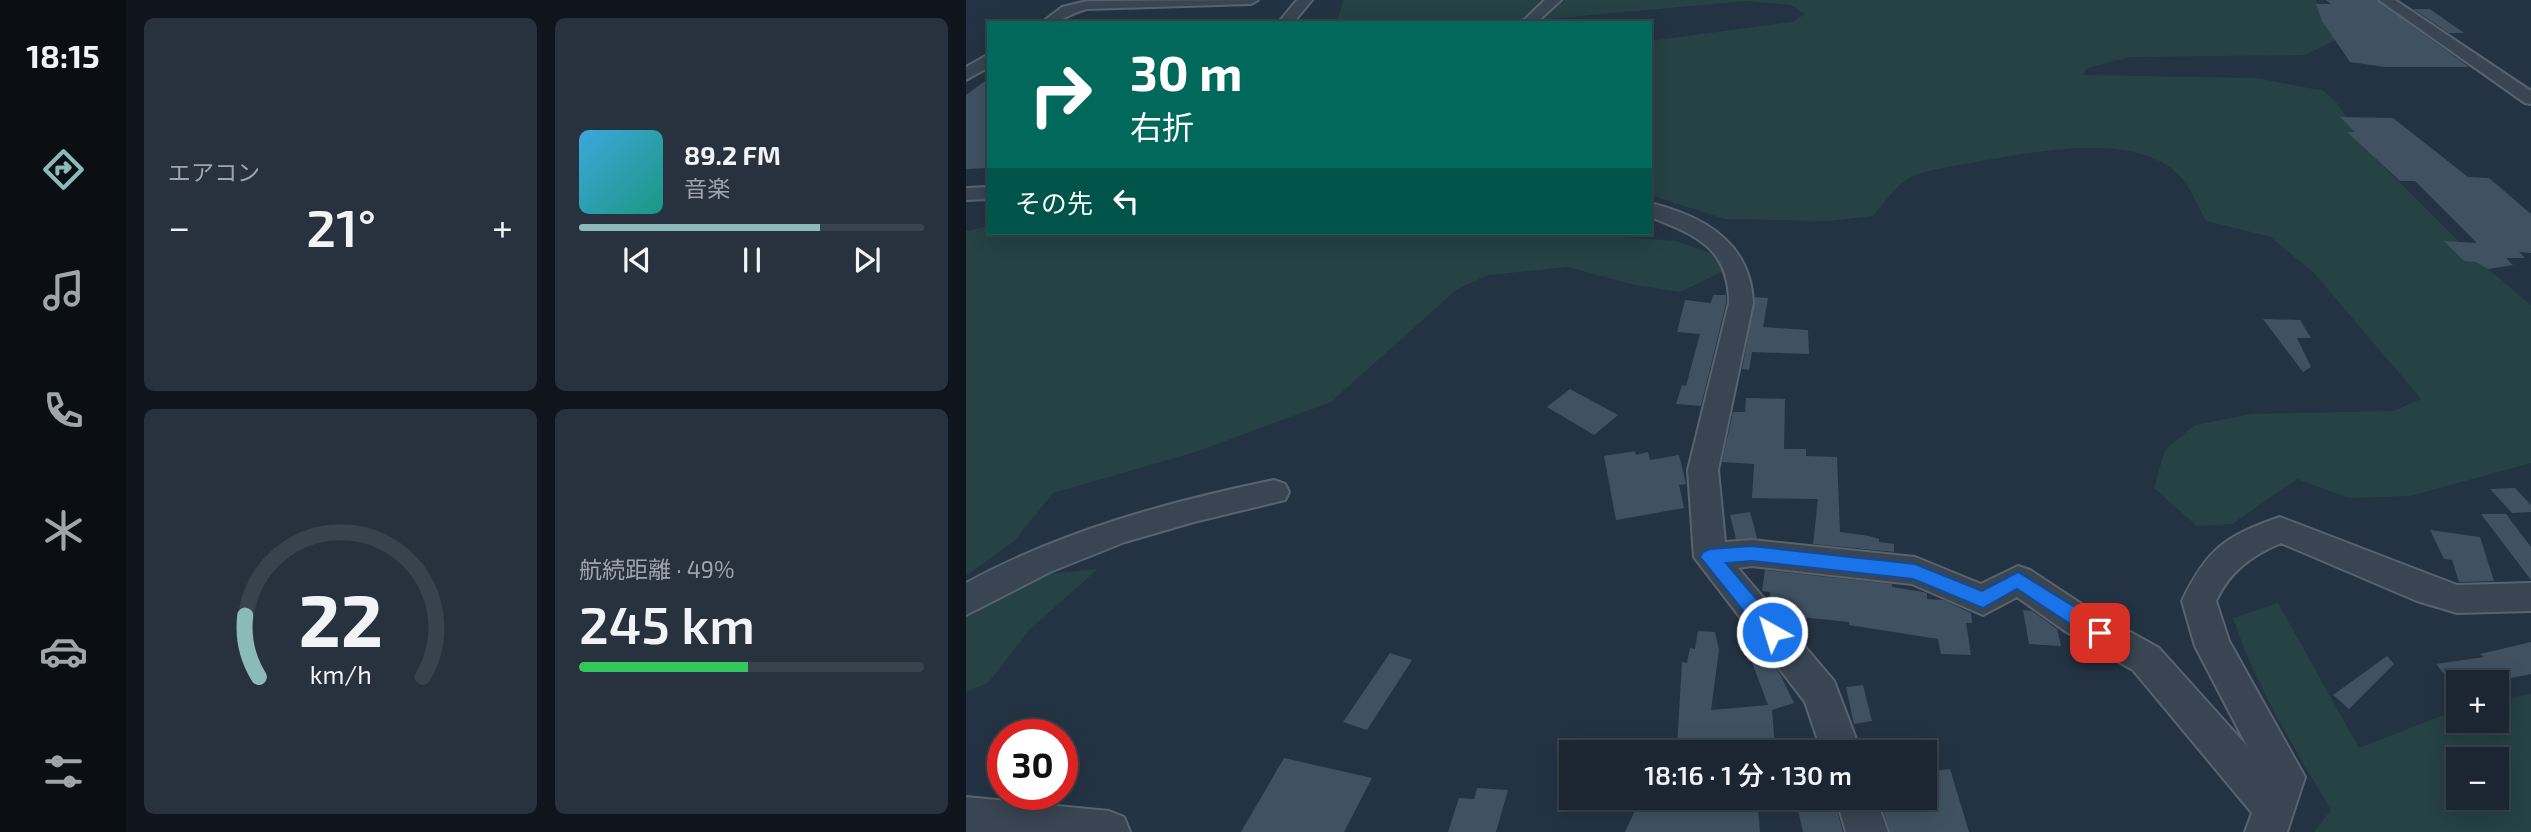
<!DOCTYPE html>
<html lang="ja">
<meta charset="utf-8">
<style>
body{margin:0;font-family:"Exo 2","Noto Sans JP",sans-serif;background:#28323e;color:#f1f3f6;height:100vh;display:flex;flex-direction:column;font-size:26px;white-space:nowrap}
*{box-sizing:border-box;margin:0}
p{font-size:23px;color:#a0a5ac}
.icon{flex:none;width:38px;height:38px;fill:none;stroke:currentColor;stroke-width:2;stroke-linecap:round;stroke-linejoin:round}
.map{position:relative;flex:1;overflow:hidden}
.drawer{display:flex;flex-direction:column;gap:18px;padding:18px;background:#0f151c;width:840px}
.drawer>*{flex:none}
.hud{position:absolute;left:21px;top:21px;width:665px;height:214px;border-radius:0px;box-shadow:0 4px 18px #0003,0 0 0 2px #39434d;background:#00695c;color:#fff;overflow:hidden}
.fabs{position:absolute;left:1480px;top:670px;display:grid;gap:14px}
.fabs a{display:grid;place-items:center;width:63px;height:63px;border-radius:0px;background:#1b2632;box-shadow:0 4px 18px #0003,0 0 0 2px #39434d;font-size:35px}
.speed{position:absolute;left:21px;top:719px;display:flex;gap:14px;font-size:35px;font-weight:700;text-align:center}
.speed>*{display:grid;place-content:center;width:91px;height:91px;border-radius:50%;background:#1b2632;box-shadow:0 4px 18px #0003,0 0 0 2px #39434d;line-height:1}
.speed .limit{border:10px solid #d22;background:#fff;color:#111}
.pin{position:absolute;display:grid;place-items:center;width:60px;height:60px;color:#fff;margin:-30px;border-radius:14px;box-shadow:0 4px 10px #0006}
.me{position:absolute;width:77px;margin:-38px;rotate:321deg;stroke-linejoin:round;filter:drop-shadow(0 0 5px #0008)}
.turn{display:flex;align-items:center;gap:24px;height:147px;padding:0 28px;font-size:32px}
.turn .icon{width:91px;height:91px;stroke-width:2.5}
.turn b{display:block;font-size:49px;line-height:60px}
.then{display:flex;align-items:center;height:66px;padding:0 28px;background:#0003;gap:14px;font-size:26px}
.big{font-size:52px;font-weight:600;line-height:1.1}
.drawer .widget{flex:1;display:flex;flex-direction:column;justify-content:center;gap:10px;min-width:0;padding:0 24px;border-radius:10px;background:#28323e}
.drawer .dial{align-items:center;gap:0}
.dial svg{height:182px;overflow:visible;fill:none;stroke:#39434d;stroke-width:7;stroke-linecap:round;text-anchor:middle}
.dial text{fill:#f1f3f6;stroke:none}
.song{display:flex;align-items:center;gap:21px}
.cover{width:84px;height:84px;border-radius:10px;background:linear-gradient(135deg,hsl(200 70% 55%),hsl(170 70% 35%))}
.played{height:7px;border-radius:4px;background:linear-gradient(90deg,#8bbbb9 70%,#39434d 70%)}
.keys{display:flex;justify-content:space-around;direction:ltr}
.heat{display:flex;justify-content:space-between;align-items:center;font-size:38px;direction:ltr}
.charge{height:10px;border-radius:5px;background:linear-gradient(90deg,#34c759 49%,#39434d 0)}
.drawer .tiles{flex:1;display:grid;gap:18px;grid-template-columns:repeat(2,1fr)}
.trip{position:absolute;left:593px;top:740px;width:378px;height:70px;border-radius:0px;background:#1b2632;box-shadow:0 4px 18px #0003,0 0 0 2px #39434d;font-weight:600;line-height:70px;text-align:center}
main{display:flex;flex:1;min-height:0}
.menu{display:flex;flex-direction:column;width:126px;justify-content:space-around;align-items:center;background:#0b0f14;color:#a0a5ac}
.menu .icon{width:49px;height:49px}
.menu .selected{color:#8bbbb9}
.menu b{font-size:32px;color:#f1f3f6}
.map>svg:first-child{display:block}
.green{fill:#264244;fill-rule:evenodd}
.building{fill:#405262}
.lines{fill:none;stroke-linecap:round;stroke-linejoin:round}
.minor-casing{stroke:#57636f;stroke-width:4}
.minor{fill:#394552;fill-rule:evenodd}
.route{fill:#1a73e8;stroke:#114b97;stroke-width:2}
</style>
<main>
<nav class="menu">
<b>18:15</b>
<svg class="icon selected" aria-label="directions" viewBox="0 0 24 24"><path d="M12 3l9 9-9 9-9-9zM9 14v-3h6M13 9l2 2-2 2"/></svg>
<svg class="icon" aria-label="music" viewBox="0 0 24 24"><path d="M9 18V5l10-2v13"/><circle cx="6" cy="18" r="3"/><circle cx="16" cy="16" r="3"/></svg>
<svg class="icon" aria-label="phone" viewBox="0 0 24 24"><path d="M5 4h4l2 5-3 2q2 4 5 5l2-3 5 2v4C11 20 4 13 5 4z"/></svg>
<svg class="icon" aria-label="climate" viewBox="0 0 24 24"><path d="M12 3v18M4 7l16 10M4 17L20 7"/></svg>
<svg class="icon" aria-label="car" viewBox="0 0 24 24"><path d="M5 17H2v-5l4-1 3-4h7l3 4 3 1v5h-3M9 17h6M6 11h13"/><circle cx="7" cy="17" r="2"/><circle cx="17" cy="17" r="2"/></svg>
<svg class="icon" aria-label="filters" viewBox="0 0 24 24"><path d="M4 7h16M4 17h16"/><circle cx="9" cy="7" r="2"/><circle cx="15" cy="17" r="2"/></svg>
</nav>
<section class="drawer">
<div class="tiles">
<div class="widget"><p>エアコン</p>
<div class="heat"><a>−</a><b class="big">21°</b><a>+</a></div>
</div>
<div class="widget">
<div class="song"><i class="cover"></i><div><b>89.2 FM</b><p>音楽</p></div></div>
<div class="played"></div>
<div class="keys"><svg class="icon" aria-label="previous" viewBox="0 0 24 24"><path d="M18 5L8 12l10 7zM5 5v14"/></svg><svg class="icon" aria-label="pause" viewBox="0 0 24 24"><path d="M8 5v14M16 5v14"/></svg><svg class="icon" aria-label="next" viewBox="0 0 24 24"><path d="M6 5l10 7-10 7zM19 5v14"/></svg></div>
</div>
<div class="widget dial"><svg viewBox="0 0 100 80">
<path d="M14 69A42 42 0 1 1 86 69"/>
<path d="M14 69A42 42 0 0 1 8 42" stroke="#8bbbb9"/>
<text x="50" y="56" font-size="32" font-weight="700">22</text>
<text x="50" y="72" font-size="11">km/h</text>
</svg></div>
<div class="widget"><p>航続距離 · 49%</p><b class="big">245 km</b><div class="charge"></div></div>
</div>
</section>
<div class="map">
<svg width="1565" height="832" viewBox="0 0 1565 832">
<rect width="100%" height="100%" fill="#243343"/>
<path class="green" d="M 378,0 L 1350,0 L 1361,29 L 1374,38 L 1339,55 L 1164,57 L 1121,68 L 1117,75 L 1290,78 L 1358,91 L 1371,103 L 1404,153 L 1510,259 L 1565,305 L 1565,463 L 1444,496 L 1383,498 L 1331,479 L 1266,524 L 1231,526 L 1188,488 L 1199,450 L 1229,425 L 1286,414 L 1427,411 L 1455,399 L 1349,274 L 1305,237 L 1240,221 C 1231,204 1221,179 1205,168 C 1155,132 1062,153 1006,163 C 988,166 954,170 939,181 C 927,189 917,205 907,216 L 863,221 L 759,219 L 684,195 L 684,41 L 826,22 L 839,14 L 825,5 L 780,1 L 538,23 L 370,23 Z
M 23,226 L 23,233 L 617,234 L 710,241 L 744,253 L 758,271 L 714,292 L 669,285 L 602,267 L 522,275 L 490,290 L 365,402 L 229,452 L 87,493 L 48,541 L 0,576 L 0,231 Z
M 132,569 L 64,629 L 22,683 L 0,692 L 0,582 Z
M 1312,603 L 1393,748 L 1493,709 L 1493,721 L 1531,721 L 1531,699 L 1565,694 L 1565,832 L 1348,832 L 1365,810 C 1328,747 1290,687 1267,618 ZM 1493,760 L 1531,760 L 1531,798 L 1493,798 Z"/>
<path class="building" d="M 1360,0 L 1410,0 L 1503,67 L 1419,67 L 1384,62 L 1356,21 L 1350,4 L 1365,4 Z
M 1447,9 L 1464,9 L 1498,33 L 1483,33 Z
M 23,78 L 23,168 L 0,169 L 0,95 Z
M 1374,117 L 1427,118 L 1502,177 L 1523,178 L 1565,214 L 1565,253 L 1553,252 L 1559,258 L 1540,258 L 1547,265 L 1522,269 L 1510,262 L 1498,261 L 1478,241 L 1511,243 L 1449,181 L 1434,181 L 1381,132 L 1389,132 Z
M 747,295 L 760,295 L 760,303 L 735,406 L 710,404 L 716,385 L 720,386 L 734,334 L 711,332 L 719,300 L 745,303 Z
M 789,297 L 802,298 L 797,327 L 842,330 L 843,354 L 786,352 L 783,370 L 776,369 Z
M 1297,319 L 1334,320 L 1345,338 L 1331,338 L 1345,367 L 1337,372 Z
M 604,389 L 652,415 L 628,435 L 581,407 Z
M 780,398 L 819,399 L 818,449 L 840,449 L 840,456 L 871,457 L 874,532 L 903,536 L 913,539 L 913,542 L 928,544 L 928,552 L 847,544 L 852,499 L 786,498 L 788,464 L 756,462 L 767,412 L 779,412 Z
M 669,451 L 670,455 L 682,452 L 684,460 L 713,455 L 720,484 L 713,485 L 718,508 L 650,520 L 638,456 Z
M 1549,488 L 1565,505 L 1565,512 L 1546,513 L 1524,489 Z
M 784,512 L 791,538 L 770,539 L 764,515 Z
M 1515,514 L 1540,514 L 1565,547 L 1565,580 Z
M 1464,530 L 1514,537 L 1528,581 L 1493,582 L 1486,560 L 1478,559 Z
M 799,570 L 926,584 L 926,587 L 957,592 L 961,593 L 961,599 L 977,600 L 1005,613 L 1006,623 L 1000,623 L 1005,655 L 975,654 L 972,639 L 883,625 L 883,622 L 834,617 L 835,610 L 824,609 L 824,603 L 804,602 L 804,592 L 796,591 Z
M 1057,610 L 1066,611 L 1091,629 L 1095,646 L 1063,644 Z
M 732,631 L 749,632 L 753,650 L 745,710 L 802,705 L 781,649 L 793,646 L 814,674 L 828,703 L 806,710 L 809,747 L 789,749 L 790,752 L 720,752 L 720,746 L 711,747 L 716,662 L 721,663 L 724,648 L 729,649 Z
M 1565,642 L 1565,674 L 1526,682 L 1518,682 L 1513,678 L 1485,682 L 1470,664 L 1518,657 L 1514,654 Z
M 424,653 L 446,660 L 401,730 L 377,722 Z
M 1421,656 L 1428,664 L 1383,709 L 1367,695 Z
M 897,685 L 906,721 L 888,724 L 880,687 Z
M 318,758 L 406,778 L 378,832 L 275,832 Z
M 984,769 L 1003,832 L 924,832 L 913,798 L 959,798 L 959,772 Z
M 511,788 L 542,790 L 530,832 L 482,832 L 493,798 L 508,799 Z
M 675,798 L 710,798 L 710,803 L 749,807 L 750,798 L 791,798 L 794,832 L 659,832 Z
M 869,803 L 877,832 L 837,832 L 832,810 Z"/>
<g class="lines">
<defs>
<path id="minor" d="M 292,0 L 285,4 L 121,9 C 101,14 96,23 75,23 L 96,7 L 121,1 Z
M 331,0 L 346,0 L 327,23 L 312,23 Z
M 579,0 L 595,0 L 570,23 L 555,23 Z
M 1413,0 L 1429,0 L 1565,91 L 1565,104 L 1559,103 Z
M 23,54 L 23,67 L 0,80 L 0,67 Z
M 23,187 L 23,199 L 0,200 L 0,188 Z
M 684,203 C 738,216 785,243 787,303 L 752,470 L 759,542 L 786,540 L 949,557 L 1015,584 L 1052,566 L 1064,570 L 1123,609 L 1193,648 L 1281,746 L 1229,646 L 1216,601 C 1241,549 1259,536 1314,517 L 1491,585 L 1565,583 L 1565,611 L 1491,613 L 1451,601 L 1315,543 C 1285,556 1264,571 1250,601 L 1263,641 L 1339,777 L 1321,832 L 1279,832 L 1286,813 L 1167,670 L 1099,631 L 1051,597 L 1017,615 L 946,584 L 786,566 L 772,568 L 868,681 L 895,752 L 856,752 L 839,702 L 728,557 L 722,470 L 763,303 C 763,248 730,235 684,217 Z
M 308,480 L 319,484 L 323,492 L 319,500 L 228,522 L 159,542 L 84,572 L 0,615 L 0,583 C 96,531 201,502 308,480 Z
M 0,797 L 143,811 L 158,817 L 164,832 L 0,832 Z
M 870,798 L 910,798 L 922,832 L 880,832 Z"/>
</defs>
<use href="#minor" class="minor-casing"/>
<use href="#minor" class="minor"/>
</g>
<path class="route" d="M 786,546 L 949,564 L 1016,591 L 1052,572 L 1141,627 L 1144,633 L 1141,639 L 1134,642 L 1127,639 L 1051,589 L 1017,608 L 947,579 L 786,561 L 760,563 L 813,626 L 816,632 L 813,638 L 806,641 L 799,638 L 734,557 L 737,552 L 744,549 Z"/>
</svg>
<div class="fabs">
<a>+</a>
<a>−</a>
</div>
<div class="speed"><div class="limit">30</div></div>
<div class="pin" style="left:1134px;top:633px;background:#d93025"><svg class="icon" aria-label="arrive" viewBox="0 0 24 24"><path d="M6 21V4h12l-3 4 3 4H6"/></svg></div>
<svg class="me" style="left:806px;top:632px" viewBox="-20 -20 40 40"><circle r="17" fill="#1a73e8" stroke="#fff" stroke-width="3"/><path d="M0-11L8 9 0 5-8 9z" fill="#fff"/></svg>
<div class="trip">18:16 · 1 分 · 130 m</div>
<div class="hud">
<div class="turn"><svg class="icon" aria-label="right" viewBox="0 0 24 24"><path d="M7 20v-9h11M14 6l5 5-5 5"/></svg><div><b>30 m</b>右折</div></div>
<div class="then">その先<svg class="icon" aria-label="left" viewBox="0 0 24 24"><path d="M17 20v-9H6M10 6l-5 5 5 5"/></svg></div>
</div>
</div>
</main>
